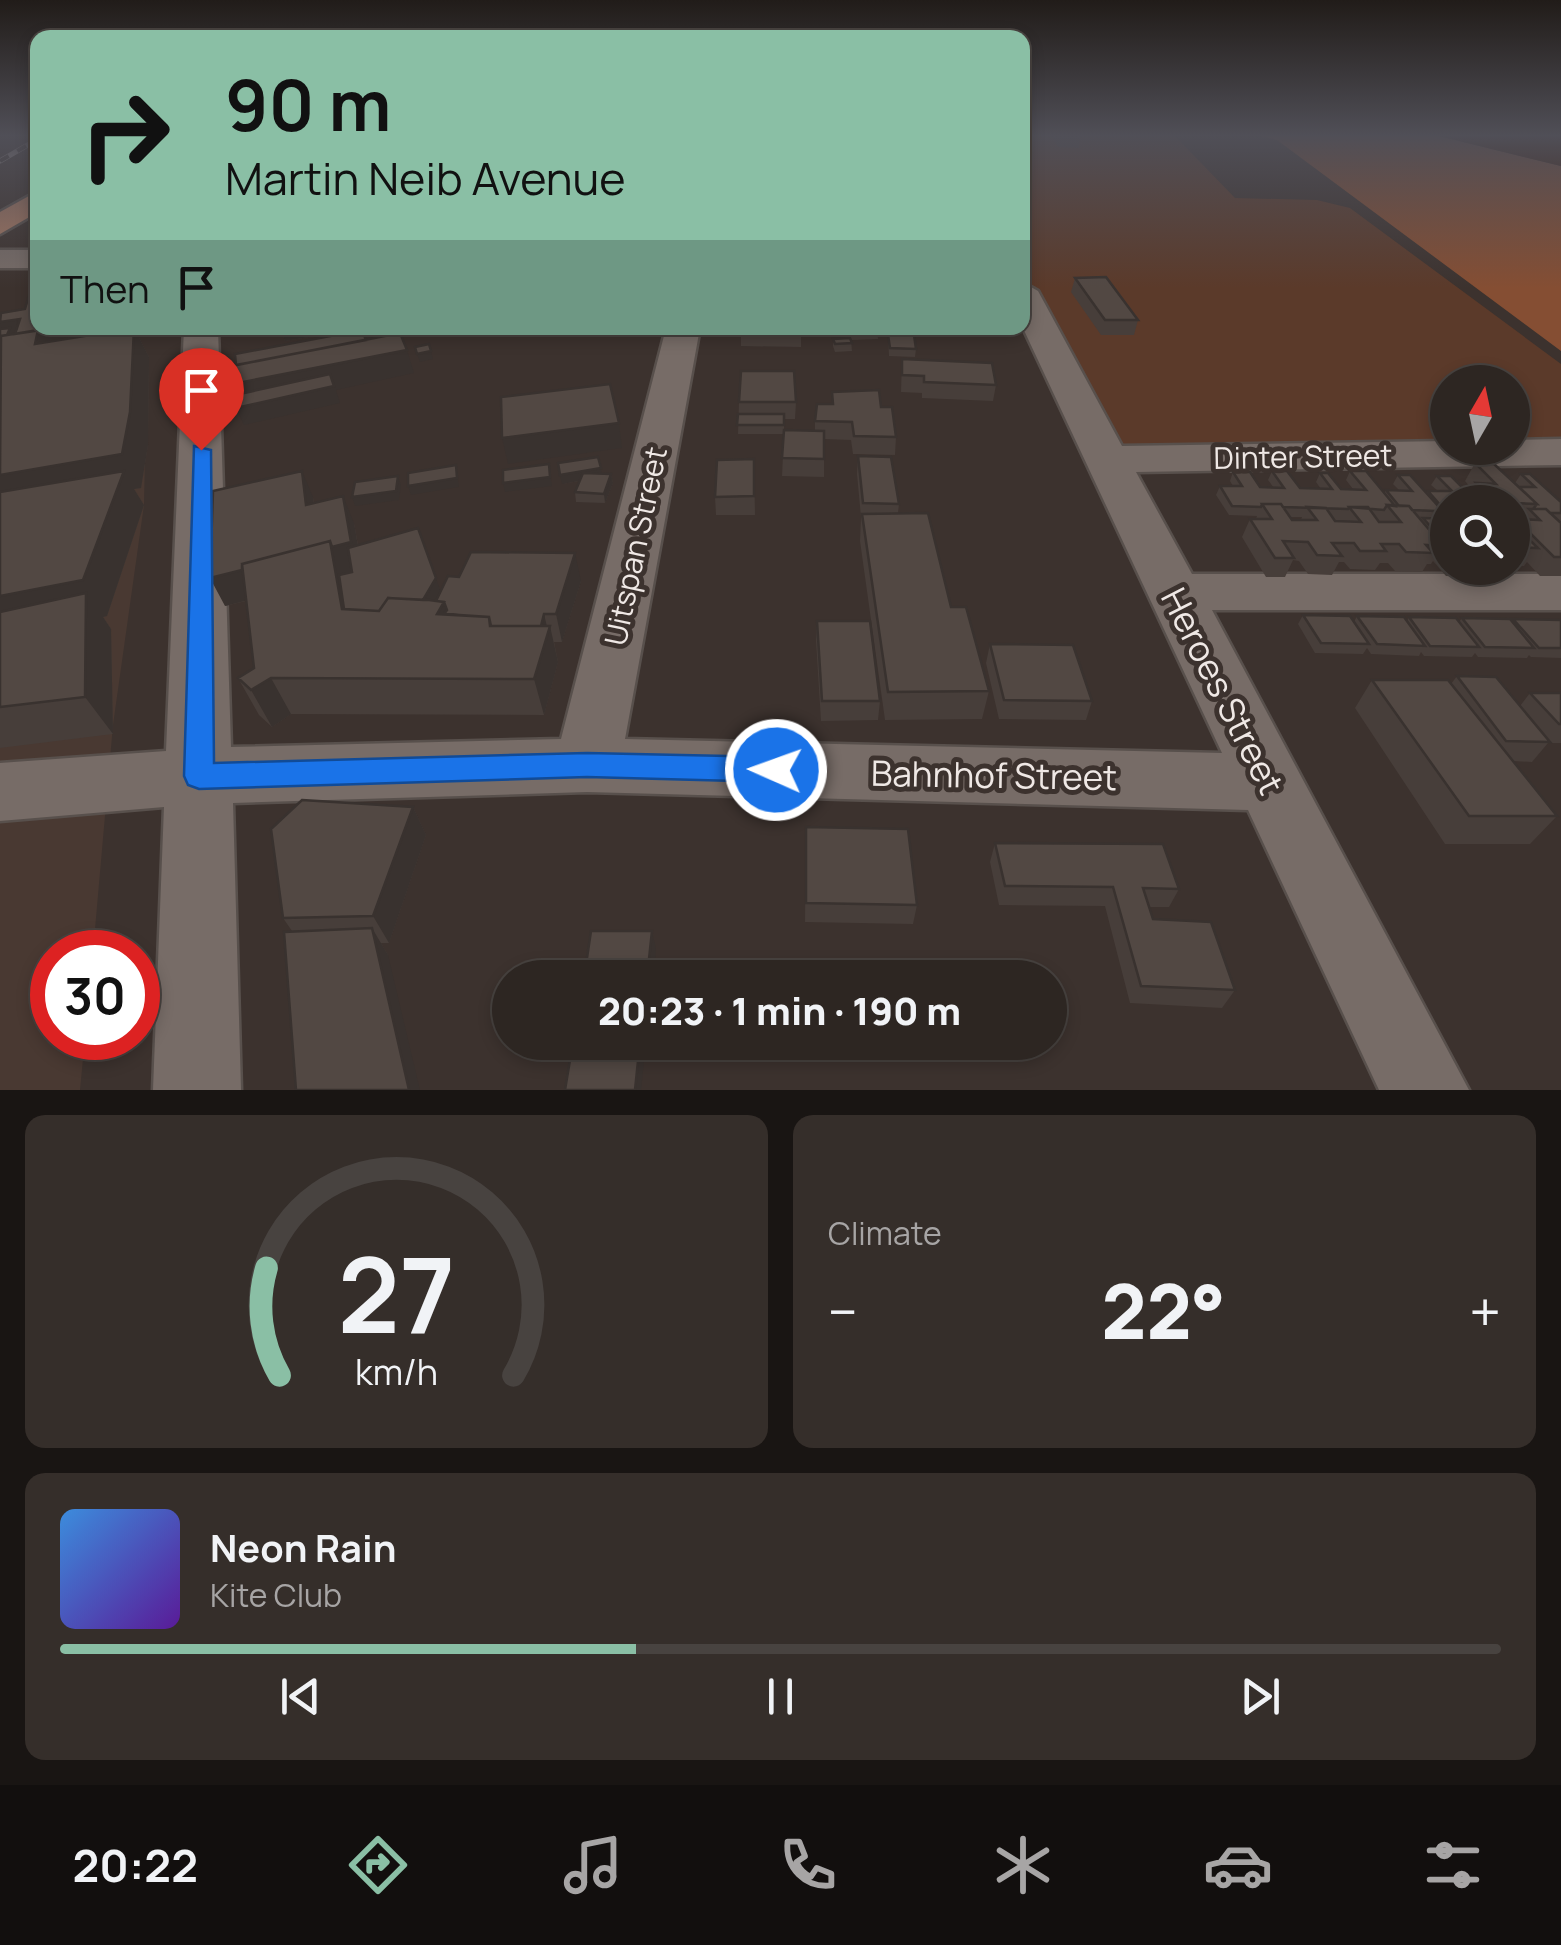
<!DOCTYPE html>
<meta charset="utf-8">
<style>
body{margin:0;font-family:Manrope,sans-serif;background:#352e2a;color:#f1f3f6;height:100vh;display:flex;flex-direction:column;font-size:38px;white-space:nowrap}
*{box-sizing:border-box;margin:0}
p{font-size:32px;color:#a7a5a5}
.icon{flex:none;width:55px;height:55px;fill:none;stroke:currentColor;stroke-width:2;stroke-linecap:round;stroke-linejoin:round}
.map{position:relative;height:1090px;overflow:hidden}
.details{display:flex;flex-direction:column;gap:25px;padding:25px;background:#191513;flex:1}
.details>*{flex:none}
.top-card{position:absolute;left:30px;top:30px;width:1000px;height:305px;border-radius:20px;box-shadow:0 5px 15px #0003,0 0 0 2px #484340;background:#8abfa5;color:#111;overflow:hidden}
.needle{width:65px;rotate:9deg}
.tools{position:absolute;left:1430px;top:365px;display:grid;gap:20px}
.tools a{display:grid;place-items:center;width:100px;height:100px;border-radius:50%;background:#2d2622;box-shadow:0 5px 15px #0003,0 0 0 2px #484340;font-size:50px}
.speed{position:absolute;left:30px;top:930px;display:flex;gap:20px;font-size:50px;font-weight:700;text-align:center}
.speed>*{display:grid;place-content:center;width:130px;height:130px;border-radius:50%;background:#2d2622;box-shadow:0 5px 15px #0003,0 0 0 2px #484340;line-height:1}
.speed .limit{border:15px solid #d22;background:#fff;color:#111}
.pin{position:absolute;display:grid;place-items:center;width:85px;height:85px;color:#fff;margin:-102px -42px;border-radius:50% 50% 50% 0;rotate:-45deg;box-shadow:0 0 10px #0007}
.pin .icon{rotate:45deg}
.me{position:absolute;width:110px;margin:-55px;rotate:272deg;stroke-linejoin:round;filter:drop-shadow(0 0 8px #0008)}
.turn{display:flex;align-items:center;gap:35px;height:210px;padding:0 30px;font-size:45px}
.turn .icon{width:130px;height:130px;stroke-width:2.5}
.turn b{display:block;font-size:70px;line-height:85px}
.then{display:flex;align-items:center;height:95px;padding:0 30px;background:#0003;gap:20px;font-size:38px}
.big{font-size:75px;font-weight:800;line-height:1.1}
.details .widget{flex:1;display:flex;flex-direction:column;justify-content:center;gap:15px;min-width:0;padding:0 35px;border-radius:20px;background:#352e2a}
.details .dial{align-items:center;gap:0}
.dial svg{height:260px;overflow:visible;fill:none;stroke:#484340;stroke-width:7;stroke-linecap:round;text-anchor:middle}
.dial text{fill:#f1f3f6;stroke:none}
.song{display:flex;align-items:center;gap:30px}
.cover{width:120px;height:120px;border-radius:15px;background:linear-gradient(135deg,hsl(210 70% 55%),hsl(270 70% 35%))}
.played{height:10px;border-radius:5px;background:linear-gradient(90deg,#8abfa5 40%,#484340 40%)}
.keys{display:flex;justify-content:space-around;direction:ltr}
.heat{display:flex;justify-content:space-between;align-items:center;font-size:55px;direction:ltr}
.details .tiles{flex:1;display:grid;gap:25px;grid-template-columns:1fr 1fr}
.widget:last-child{grid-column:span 2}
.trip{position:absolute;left:492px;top:960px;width:575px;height:100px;border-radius:50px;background:#2d2622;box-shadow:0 5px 15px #0003,0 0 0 2px #484340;font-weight:800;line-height:100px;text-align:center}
.tabs{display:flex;height:160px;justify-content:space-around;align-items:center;background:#120f0e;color:#a7a5a5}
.tabs .icon{width:70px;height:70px}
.tabs .active{color:#8abfa5}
.tabs b{font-size:45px;color:#f1f3f6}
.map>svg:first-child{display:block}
.built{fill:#493932}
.green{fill:#5b3a2a;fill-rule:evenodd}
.forest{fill:#854e33}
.water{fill:#3a1401}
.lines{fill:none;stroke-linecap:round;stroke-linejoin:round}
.minor-casing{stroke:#58504c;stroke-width:5}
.major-casing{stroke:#58504c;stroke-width:5}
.minor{fill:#776c67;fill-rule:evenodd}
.major{fill:#a67862;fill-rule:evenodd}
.rail-casing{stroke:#aca4a1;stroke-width:5}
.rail{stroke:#3c322e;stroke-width:4;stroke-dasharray:10;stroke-linecap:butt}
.wall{fill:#473e3a;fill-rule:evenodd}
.shaded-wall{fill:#39322f}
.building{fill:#524843;stroke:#39322f;stroke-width:2.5}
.route{fill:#1a73e8;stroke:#114b97;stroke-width:2.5}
.labels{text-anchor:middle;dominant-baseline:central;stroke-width:10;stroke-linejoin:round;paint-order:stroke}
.street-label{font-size:30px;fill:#efe8e5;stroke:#3c322e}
.near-street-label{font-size:35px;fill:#efe8e5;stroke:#3c322e}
</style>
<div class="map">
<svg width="1561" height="1090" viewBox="0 0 1561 1090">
<rect width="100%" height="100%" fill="#3c322e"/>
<path class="built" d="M 147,352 L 144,505 L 113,725 L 93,952 L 52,952 L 52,1038 L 85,1038 L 80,1090 L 0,1090 L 0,355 L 54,369 Z"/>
<path class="green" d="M 1023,135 L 1174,135 L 1235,198 L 1317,200 L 1350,208 L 1561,364 L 1561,452 L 1104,459 L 1023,291 ZM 1448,382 L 1512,382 L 1512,448 L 1448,448 Z"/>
<path class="forest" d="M 1257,135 L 1435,135 L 1561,166 L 1561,351 L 1277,140 Z"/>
<path class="water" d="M 1435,135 L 1561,135 L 1561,166 Z"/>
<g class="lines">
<defs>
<path id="minor" d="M 0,250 L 38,250 L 38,268 L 0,268 Z
M 1022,282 L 1038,291 L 1122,446 L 1448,441 L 1448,448 L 1512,448 L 1512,440 L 1561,439 L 1561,465 L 1136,472 L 1192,574 L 1561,574 L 1561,610 L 1212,610 L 1469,1090 L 1379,1090 L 1248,810 L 587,792 L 233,803 L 241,1090 L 153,1090 L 164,807 L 0,821 L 0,763 L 166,751 L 184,328 L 218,328 L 231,747 L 561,739 L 666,328 L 700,328 L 625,739 L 1222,753 L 1022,326 Z"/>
<path id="major" d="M 38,191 L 38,212 L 0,234 L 0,212 Z"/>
</defs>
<use href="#minor" class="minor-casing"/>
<use href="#major" class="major-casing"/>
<use href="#minor" class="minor"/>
<use href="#major" class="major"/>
<defs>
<path id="rail" d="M 0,161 L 38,139"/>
</defs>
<use href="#rail" class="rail-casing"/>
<use href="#rail" class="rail"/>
</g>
<path class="wall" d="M 1051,135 L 1080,135 L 1079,148 L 1058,147 Z
M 1075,278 L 1138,320 L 1134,335 L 1101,335 L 1071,292 Z
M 25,309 L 96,334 L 134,328 L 149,357 L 148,445 L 141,488 L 134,489 L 144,505 L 107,616 L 103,617 L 111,629 L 113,734 L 0,748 L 0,329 L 1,329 L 0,315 Z
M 232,328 L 313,328 L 315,336 L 285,341 L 282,334 L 233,331 Z
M 741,328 L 801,328 L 801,347 L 741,346 Z
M 846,328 L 877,328 L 878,339 L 851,340 L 852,351 L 835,352 L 833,346 L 833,339 L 849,338 Z
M 943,328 L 992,328 L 992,331 L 944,331 Z
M 888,335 L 916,349 L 915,357 L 889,356 Z
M 902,359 L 996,385 L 993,401 L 922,398 L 922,393 L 901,392 Z
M 832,392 L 881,407 L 896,437 L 895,455 L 853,454 L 851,440 L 824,439 L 824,477 L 782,476 L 784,434 L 738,434 L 739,402 L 796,402 L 795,419 L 784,419 L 784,430 L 815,430 L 815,421 L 832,404 Z
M 858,456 L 899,504 L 898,513 L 951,607 L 989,691 L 982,719 L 885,720 L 860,541 L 861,517 L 857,474 Z
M 754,459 L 755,515 L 716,515 L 715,497 Z
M 1475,463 L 1515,483 L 1521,474 L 1561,502 L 1561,576 L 1540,576 L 1527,562 L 1524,566 L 1513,566 L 1512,567 L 1512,523 L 1514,522 L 1512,522 L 1512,502 L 1448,502 L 1448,568 L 1477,568 L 1471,577 L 1446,576 L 1433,561 L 1431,564 L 1427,564 L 1422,572 L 1395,571 L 1388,563 L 1380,563 L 1375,570 L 1350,569 L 1344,562 L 1339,562 L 1332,575 L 1308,574 L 1299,561 L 1293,560 L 1285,577 L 1266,577 L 1242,537 L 1250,519 L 1256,519 L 1257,516 L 1229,515 L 1216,495 L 1220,486 L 1233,486 L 1230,481 L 1233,472 L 1260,487 L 1274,488 L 1268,480 L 1272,471 L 1300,488 L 1321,489 L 1316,482 L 1320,473 L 1341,489 L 1353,489 L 1346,480 L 1350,471 L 1384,493 L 1386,490 L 1399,490 L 1393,484 L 1398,475 L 1426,493 L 1428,491 L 1438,491 L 1431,485 L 1437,476 L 1469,494 L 1472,489 L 1465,481 ZM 1290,517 L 1302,517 L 1301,520 L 1292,520 Z
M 602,474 L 611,474 L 613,483 L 605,503 L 576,502 L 575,492 L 580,481 L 562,484 Z
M 313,497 L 314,503 L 354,523 L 358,545 L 440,592 L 581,581 L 562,642 L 554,642 L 558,662 L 544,715 L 291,714 L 272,727 L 259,715 L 238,678 L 254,668 L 246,601 L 225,606 Z
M 1483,568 L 1512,568 L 1508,574 L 1489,574 Z
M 1303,615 L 1354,622 L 1357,616 L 1407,621 L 1409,617 L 1459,622 L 1462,618 L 1511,621 L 1513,619 L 1561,620 L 1561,658 L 1531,657 L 1529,655 L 1527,658 L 1478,657 L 1475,653 L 1472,657 L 1424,656 L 1421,652 L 1419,656 L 1371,654 L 1367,648 L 1363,654 L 1315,653 L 1298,624 Z
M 817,621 L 880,701 L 878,720 L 821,721 L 816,640 Z
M 990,644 L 1092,701 L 1086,720 L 999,719 L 986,663 Z
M 1457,676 L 1520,706 L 1530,693 L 1561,693 L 1561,743 L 1548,743 L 1532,762 L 1513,761 L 1557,816 L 1530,844 L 1445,844 L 1355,708 L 1372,680 L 1451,684 Z
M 413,807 L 426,835 L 389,943 L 381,943 L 388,955 L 292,931 L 283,918 Z
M 806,827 L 917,905 L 913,924 L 805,922 Z
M 995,843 L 1179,889 L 1169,907 L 1149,907 L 1153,919 L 1235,990 L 1222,1008 L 1130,1003 L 1105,906 L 999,905 L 990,862 Z"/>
<path class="shaded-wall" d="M 20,319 L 54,328 L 97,328 L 94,346 L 51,353 L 6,337 L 0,327 L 0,322 Z
M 134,328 L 149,357 L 148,445 L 141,488 L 134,489 L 144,505 L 107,616 L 103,617 L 111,629 L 113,734 L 85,697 L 0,635 L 0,475 Z
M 279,328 L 313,328 L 315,336 L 285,341 Z
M 471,328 L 510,328 L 473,335 Z
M 407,350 L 414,373 L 336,390 L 340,403 L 244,425 L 236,408 L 243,407 L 233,384 Z
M 431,351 L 433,359 L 420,362 L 417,354 Z
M 619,423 L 622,448 L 508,464 L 502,438 Z
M 549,464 L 552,486 L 505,492 L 503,483 Z
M 456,465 L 459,487 L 411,495 L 408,486 Z
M 601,468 L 602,477 L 562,484 L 560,475 Z
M 302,471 L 313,497 L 317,532 L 306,505 Z
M 611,474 L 613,483 L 605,503 L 604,494 Z
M 398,476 L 401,485 L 399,500 L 355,506 L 352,497 Z
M 343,496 L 354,523 L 362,570 L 352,618 L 342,609 L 336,577 L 225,606 L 210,578 Z
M 575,553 L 581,581 L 562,642 L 556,614 Z
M 436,578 L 451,622 L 419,608 Z
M 544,614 L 548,631 L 550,626 L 558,662 L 544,715 L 534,679 L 538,635 Z
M 271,678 L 291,714 L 272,727 L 251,690 Z
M 413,807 L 426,835 L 389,943 L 373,916 Z
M 372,928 L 388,955 L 420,1090 L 409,1090 Z
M 652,931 L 656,949 L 653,978 L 647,978 Z
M 640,1042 L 646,1042 L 641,1090 L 635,1090 Z"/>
<path class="building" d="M 1106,277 L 1138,320 L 1105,320 L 1075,278 Z
M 38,284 L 38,328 L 54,328 L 15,334 L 20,319 L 0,322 L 1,313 L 25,309 L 32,285 Z
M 10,328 L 7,335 L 1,336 L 0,338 L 0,329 Z
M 134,328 L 130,412 L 122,454 L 0,475 L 1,336 L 38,330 L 35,344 Z
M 741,328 L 801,328 L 801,331 L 740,331 Z
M 849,328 L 877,328 L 878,331 L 850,332 Z
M 362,330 L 366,340 L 236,365 L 235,354 Z
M 400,333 L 407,350 L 233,384 L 232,366 Z
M 888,335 L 914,335 L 916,349 L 890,348 Z
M 850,338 L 852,343 L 835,344 L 833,339 Z
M 429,344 L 431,351 L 417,354 L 415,347 Z
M 902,359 L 992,363 L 996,385 L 924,382 L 924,376 L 902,375 Z
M 741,371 L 794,371 L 796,402 L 739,402 Z
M 330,374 L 334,386 L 236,408 L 235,395 Z
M 610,384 L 619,423 L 502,438 L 501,397 Z
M 879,390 L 881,407 L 892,407 L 896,437 L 854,436 L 852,422 L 815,421 L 817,404 L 833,404 L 832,392 Z
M 738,414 L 784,414 L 784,425 L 737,425 Z
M 784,430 L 824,431 L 824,459 L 782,458 Z
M 858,456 L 891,457 L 899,504 L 863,503 Z
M 598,457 L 601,468 L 560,475 L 558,463 Z
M 754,459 L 754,496 L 715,497 L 717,460 Z
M 1475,463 L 1494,464 L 1537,504 L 1495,502 L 1476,483 L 1496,484 Z
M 549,464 L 550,477 L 503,483 L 503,470 Z
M 456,465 L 457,478 L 408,486 L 408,473 Z
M 124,471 L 83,580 L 0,596 L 0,492 Z
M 302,471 L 306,505 L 343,496 L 351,542 L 332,547 L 330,541 L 242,564 L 242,570 L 210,578 L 213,491 Z
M 1272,471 L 1287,471 L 1300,488 L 1332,489 L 1320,473 L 1328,473 L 1341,489 L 1366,490 L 1350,471 L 1366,471 L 1395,506 L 1387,505 L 1384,510 L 1349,507 L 1348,509 L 1283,507 L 1281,504 L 1262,504 L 1261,507 L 1232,506 L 1220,486 L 1242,486 L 1233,472 L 1250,472 L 1260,487 L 1284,488 Z
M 583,473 L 611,474 L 604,494 L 575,492 Z
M 1521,474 L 1530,474 L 1561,502 L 1561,513 L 1550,513 L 1546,509 L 1533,509 L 1537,504 L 1519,487 L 1535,487 Z
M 1398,475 L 1410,475 L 1439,507 L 1436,511 L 1412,510 L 1409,506 L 1399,506 L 1386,490 L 1412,491 Z
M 398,476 L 396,491 L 352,497 L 355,482 Z
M 1437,476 L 1451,476 L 1477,502 L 1448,502 L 1448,507 L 1442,507 L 1428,491 L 1452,491 Z
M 1262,504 L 1281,504 L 1292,520 L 1317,520 L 1307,507 L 1326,508 L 1335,521 L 1361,522 L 1349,507 L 1368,507 L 1379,522 L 1401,522 L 1387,505 L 1409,506 L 1443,546 L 1426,545 L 1433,553 L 1406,552 L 1399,544 L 1381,544 L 1386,551 L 1360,551 L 1354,543 L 1332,543 L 1342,556 L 1317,555 L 1308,542 L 1283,541 L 1294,558 L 1275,558 L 1250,519 L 1272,519 Z
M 1439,507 L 1448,507 L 1448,517 Z
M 1529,509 L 1546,509 L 1561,523 L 1561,557 L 1554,557 L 1516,519 L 1540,520 Z
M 928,513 L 951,607 L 966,607 L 989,691 L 888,692 L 862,514 Z
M 1423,518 L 1448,519 L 1448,546 Z
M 1512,523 L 1538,548 L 1512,547 Z
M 418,528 L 436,578 L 423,600 L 388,598 L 379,611 L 344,609 L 339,575 L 352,572 L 348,548 Z
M 330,541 L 342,609 L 379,611 L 388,598 L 429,600 L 444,602 L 437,614 L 489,617 L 490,626 L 550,626 L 534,679 L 271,678 L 251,690 L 238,678 L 254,668 L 242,564 Z
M 1512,548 L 1521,555 L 1512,555 Z
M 471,552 L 575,553 L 556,614 L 544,614 L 541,626 L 491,626 L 489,617 L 444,614 L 447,610 L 444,602 L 436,601 L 448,576 L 459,577 Z
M 86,593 L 85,697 L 0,707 L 0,612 Z
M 1303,615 L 1350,616 L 1369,644 L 1321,643 Z
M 1357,616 L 1404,617 L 1425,646 L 1377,644 Z
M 1409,617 L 1456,618 L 1479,647 L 1430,646 Z
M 1462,618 L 1510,619 L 1534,648 L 1485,647 Z
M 1513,619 L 1561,620 L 1561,648 L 1539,648 Z
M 817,621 L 870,621 L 880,701 L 822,701 Z
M 990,644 L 1073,645 L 1092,701 L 1004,700 Z
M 1457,676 L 1496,677 L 1550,742 L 1506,741 Z
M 1372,680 L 1448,680 L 1557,816 L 1469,816 Z
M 1530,693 L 1561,693 L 1561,724 L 1559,724 Z
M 302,800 L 413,807 L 373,916 L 283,918 L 271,829 Z
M 806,827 L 908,829 L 917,905 L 806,903 Z
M 995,843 L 1163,844 L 1179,889 L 1143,888 L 1153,919 L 1211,922 L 1235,990 L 1141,986 L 1113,887 L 1005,886 Z
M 372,928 L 409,1090 L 296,1090 L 284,932 Z
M 591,931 L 652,931 L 647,978 L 584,978 Z
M 573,1042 L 640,1042 L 635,1090 L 565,1090 Z"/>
<linearGradient id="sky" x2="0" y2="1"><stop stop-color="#211c19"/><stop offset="0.47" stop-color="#504f57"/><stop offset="1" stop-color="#504f57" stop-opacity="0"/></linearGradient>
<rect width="1561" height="288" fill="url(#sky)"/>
<path class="route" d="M 194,446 L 211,450 L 214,763 L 587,753 L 776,757 L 787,761 L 792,770 L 787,779 L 776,782 L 587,777 L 199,789 L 188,785 L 184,776 Z"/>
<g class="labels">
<g class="street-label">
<text transform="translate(1303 456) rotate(-1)">Dinter Street</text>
<text transform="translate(635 546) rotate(-78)">Uitspan Street</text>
</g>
<g class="near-street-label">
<text transform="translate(1223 691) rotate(63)">Heroes Street</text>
<text transform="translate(994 775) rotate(1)">Bahnhof Street</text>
</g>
</g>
</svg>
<div class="tools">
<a><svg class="needle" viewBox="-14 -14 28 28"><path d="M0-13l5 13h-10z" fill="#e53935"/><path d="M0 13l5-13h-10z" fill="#a7a5a5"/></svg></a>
<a><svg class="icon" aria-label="search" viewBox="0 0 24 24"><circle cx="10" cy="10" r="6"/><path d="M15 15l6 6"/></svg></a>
</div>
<div class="speed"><div class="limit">30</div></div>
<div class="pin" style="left:201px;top:450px;background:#d93025"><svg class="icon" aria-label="arrive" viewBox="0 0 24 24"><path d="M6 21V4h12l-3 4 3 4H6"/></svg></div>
<svg class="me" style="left:776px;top:770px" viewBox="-20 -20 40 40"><circle r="17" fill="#1a73e8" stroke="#fff" stroke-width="3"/><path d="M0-11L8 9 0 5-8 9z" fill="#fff"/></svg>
<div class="trip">20:23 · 1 min · 190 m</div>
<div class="top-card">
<div class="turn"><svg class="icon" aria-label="right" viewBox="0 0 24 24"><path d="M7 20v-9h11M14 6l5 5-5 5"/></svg><div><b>90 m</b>Martin Neib Avenue</div></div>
<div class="then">Then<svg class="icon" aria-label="arrive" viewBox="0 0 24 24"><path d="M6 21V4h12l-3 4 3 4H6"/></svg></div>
</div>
</div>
<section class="details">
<div class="tiles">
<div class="widget dial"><svg viewBox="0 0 100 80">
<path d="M14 69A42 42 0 1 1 86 69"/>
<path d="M14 69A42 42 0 0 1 10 36" stroke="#8abfa5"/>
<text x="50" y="56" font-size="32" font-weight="700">27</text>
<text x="50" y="72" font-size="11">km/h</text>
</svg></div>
<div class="widget"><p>Climate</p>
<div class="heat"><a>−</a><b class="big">22°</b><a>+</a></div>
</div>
<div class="widget">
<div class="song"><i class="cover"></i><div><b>Neon Rain</b><p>Kite Club</p></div></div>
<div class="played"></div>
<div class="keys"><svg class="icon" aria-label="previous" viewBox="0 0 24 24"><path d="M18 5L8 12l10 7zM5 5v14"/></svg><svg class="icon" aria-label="pause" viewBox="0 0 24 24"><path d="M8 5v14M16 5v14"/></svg><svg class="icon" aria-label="next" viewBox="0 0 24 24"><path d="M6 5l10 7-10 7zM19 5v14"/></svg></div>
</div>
</div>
</section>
<nav class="tabs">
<b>20:22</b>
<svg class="icon active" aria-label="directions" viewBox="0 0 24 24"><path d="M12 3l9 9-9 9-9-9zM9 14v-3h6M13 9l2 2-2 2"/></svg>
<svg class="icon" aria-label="music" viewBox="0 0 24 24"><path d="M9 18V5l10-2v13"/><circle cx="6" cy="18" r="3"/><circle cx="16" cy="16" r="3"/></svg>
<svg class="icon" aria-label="phone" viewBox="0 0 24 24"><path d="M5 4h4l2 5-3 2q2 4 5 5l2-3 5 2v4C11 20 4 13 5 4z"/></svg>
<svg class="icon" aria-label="climate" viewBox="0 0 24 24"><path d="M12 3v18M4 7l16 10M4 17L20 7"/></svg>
<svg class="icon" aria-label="car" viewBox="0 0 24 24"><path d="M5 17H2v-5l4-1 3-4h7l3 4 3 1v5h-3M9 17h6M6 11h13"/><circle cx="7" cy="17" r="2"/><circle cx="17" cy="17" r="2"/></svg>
<svg class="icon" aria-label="filters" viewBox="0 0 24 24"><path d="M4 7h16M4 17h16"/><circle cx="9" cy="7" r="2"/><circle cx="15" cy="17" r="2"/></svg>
</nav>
